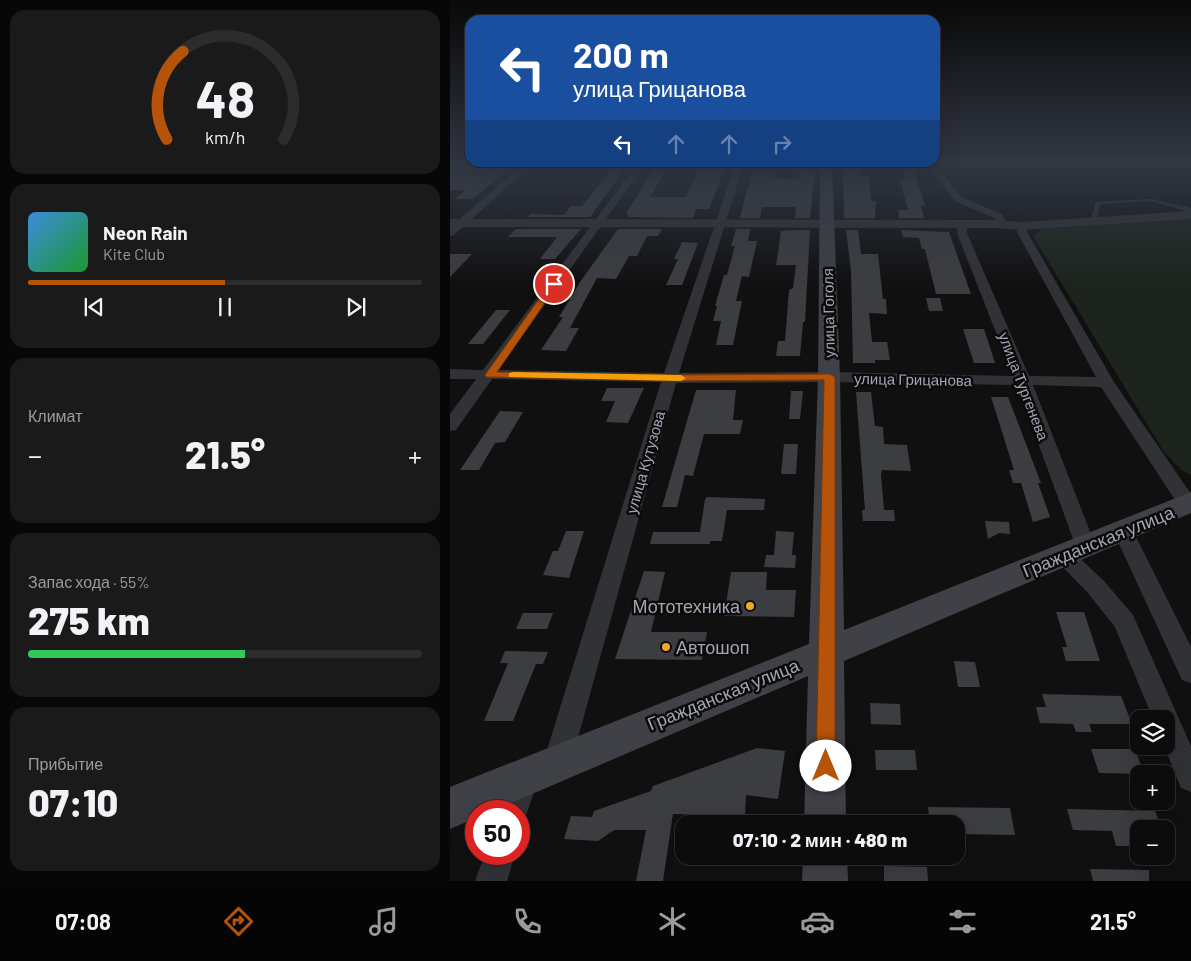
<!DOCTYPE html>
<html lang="ru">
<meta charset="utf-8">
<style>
body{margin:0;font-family:Barlow,sans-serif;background:#1a1a1b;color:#f1f3f6;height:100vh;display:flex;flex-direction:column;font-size:19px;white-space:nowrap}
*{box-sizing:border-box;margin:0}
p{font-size:16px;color:#9a9b9d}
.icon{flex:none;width:28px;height:28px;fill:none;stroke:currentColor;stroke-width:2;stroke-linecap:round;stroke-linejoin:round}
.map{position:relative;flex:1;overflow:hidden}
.panel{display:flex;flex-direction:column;gap:10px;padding:10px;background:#070707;width:450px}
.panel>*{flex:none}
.hud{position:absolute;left:15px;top:15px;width:475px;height:152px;border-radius:15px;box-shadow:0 5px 20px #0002,0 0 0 1px #2c2c2e;background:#1a4fa0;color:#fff;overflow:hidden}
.fabs{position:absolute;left:680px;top:710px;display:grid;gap:10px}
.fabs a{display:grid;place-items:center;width:45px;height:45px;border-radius:10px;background:#0c0c0d;box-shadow:0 5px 20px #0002,0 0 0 1px #2c2c2e;font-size:25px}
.speed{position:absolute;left:15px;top:800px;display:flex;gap:10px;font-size:25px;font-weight:700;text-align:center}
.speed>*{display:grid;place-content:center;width:65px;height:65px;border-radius:50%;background:#0c0c0d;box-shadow:0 5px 20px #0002,0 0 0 1px #2c2c2e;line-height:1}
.speed .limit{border:8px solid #d22;background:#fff;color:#111}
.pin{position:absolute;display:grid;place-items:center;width:42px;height:42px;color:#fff;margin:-21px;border:2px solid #fff;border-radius:50%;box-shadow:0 1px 5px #0007}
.me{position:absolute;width:55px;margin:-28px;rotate:0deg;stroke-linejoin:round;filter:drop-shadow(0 0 4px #0008)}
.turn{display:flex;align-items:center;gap:18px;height:105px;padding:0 25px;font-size:22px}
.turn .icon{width:65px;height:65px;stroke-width:2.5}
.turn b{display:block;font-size:35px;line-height:42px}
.lanes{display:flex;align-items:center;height:48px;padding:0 25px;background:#0003;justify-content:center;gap:25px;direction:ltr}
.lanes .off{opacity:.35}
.big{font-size:38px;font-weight:800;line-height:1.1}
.panel .tile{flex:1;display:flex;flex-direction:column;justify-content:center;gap:8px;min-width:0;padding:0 18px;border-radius:15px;background:#1a1a1b}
.panel .dial{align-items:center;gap:0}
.dial svg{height:130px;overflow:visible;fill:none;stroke:#2c2c2e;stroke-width:7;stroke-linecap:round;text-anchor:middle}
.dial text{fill:#f1f3f6;stroke:none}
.song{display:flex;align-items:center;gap:15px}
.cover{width:60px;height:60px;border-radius:8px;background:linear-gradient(135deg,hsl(210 70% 55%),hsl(130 70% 35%))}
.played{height:5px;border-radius:2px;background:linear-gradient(90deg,#b45309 50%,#2c2c2e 50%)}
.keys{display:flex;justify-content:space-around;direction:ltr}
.heat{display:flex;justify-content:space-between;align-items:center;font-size:28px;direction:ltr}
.charge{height:8px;border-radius:4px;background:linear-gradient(90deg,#34c759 55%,#2c2c2e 0)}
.trip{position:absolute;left:225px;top:815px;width:290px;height:50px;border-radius:15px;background:#0c0c0d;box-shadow:0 5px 20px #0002,0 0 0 1px #2c2c2e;font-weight:800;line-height:50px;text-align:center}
.tab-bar{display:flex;height:80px;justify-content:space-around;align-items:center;background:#050505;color:#9a9b9d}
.tab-bar .icon{width:35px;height:35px}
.tab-bar .selected{color:#b45309}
.tab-bar b{font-size:22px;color:#f1f3f6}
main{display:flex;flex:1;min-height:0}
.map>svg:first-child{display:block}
.green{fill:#1c241d}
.building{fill:#3c3d41}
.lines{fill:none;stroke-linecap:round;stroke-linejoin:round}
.service{fill:#313236;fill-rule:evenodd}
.minor{fill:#313236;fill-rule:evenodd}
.tertiary{fill:#313236;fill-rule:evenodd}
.secondary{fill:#3f4146;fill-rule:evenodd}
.route{fill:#b45309;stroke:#753606}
.slow{fill:#f59e0b}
.poi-dot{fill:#f1a728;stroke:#0b0b0c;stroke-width:2}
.labels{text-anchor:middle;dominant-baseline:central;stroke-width:5;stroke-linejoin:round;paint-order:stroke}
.street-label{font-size:15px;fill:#a1a6b2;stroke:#0b0b0c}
.near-street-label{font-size:18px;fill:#a1a6b2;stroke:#0b0b0c}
.near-poi-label{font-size:18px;fill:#a1a6b2;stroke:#0b0b0c;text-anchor:end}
</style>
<main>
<section class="panel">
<div class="tile dial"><svg viewBox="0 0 100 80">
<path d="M14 69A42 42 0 1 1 86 69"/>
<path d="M14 69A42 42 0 0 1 24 15" stroke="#b45309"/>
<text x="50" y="56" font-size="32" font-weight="700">48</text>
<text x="50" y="72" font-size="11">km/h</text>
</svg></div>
<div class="tile">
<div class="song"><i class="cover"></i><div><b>Neon Rain</b><p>Kite Club</p></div></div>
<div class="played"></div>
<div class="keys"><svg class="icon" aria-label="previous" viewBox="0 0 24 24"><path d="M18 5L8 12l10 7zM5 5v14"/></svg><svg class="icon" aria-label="pause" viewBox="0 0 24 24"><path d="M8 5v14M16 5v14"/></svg><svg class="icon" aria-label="next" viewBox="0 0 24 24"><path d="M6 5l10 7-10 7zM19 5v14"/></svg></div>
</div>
<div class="tile"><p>Климат</p>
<div class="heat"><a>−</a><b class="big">21.5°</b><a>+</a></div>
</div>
<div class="tile"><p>Запас хода · 55%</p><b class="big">275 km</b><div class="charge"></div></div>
<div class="tile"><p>Прибытие</p><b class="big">07:10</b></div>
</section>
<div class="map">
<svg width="741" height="881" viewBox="0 0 741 881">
<rect width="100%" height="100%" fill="#101011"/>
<path class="green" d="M 741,219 L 741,475 L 731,470 L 714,452 L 583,236 L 593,229 Z"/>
<path class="building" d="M 167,163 L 176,167 L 140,217 L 77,217 L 80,214 L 114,215 L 121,206 L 132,206 Z
M 393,164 L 409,164 L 411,176 L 419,176 L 421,201 L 426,201 L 425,218 L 394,218 Z
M 30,167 L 61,167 L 23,199 L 5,199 L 15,190 L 0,190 L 0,168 Z
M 249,168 L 275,168 L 259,209 L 246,209 L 243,218 L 176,217 L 179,213 L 176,213 L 204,170 L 213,175 L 200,197 L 236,197 Z
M 354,170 L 365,170 L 360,218 L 345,218 L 346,207 L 312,207 L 310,218 L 290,218 L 302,172 L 324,172 L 323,178 L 348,179 L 349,172 L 353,172 Z
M 455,170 L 464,170 L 475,206 L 471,206 L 474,218 L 449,218 L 448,210 L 458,210 L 450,179 L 454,179 Z
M 66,229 L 131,229 L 105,259 L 90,259 L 107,237 L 58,237 Z
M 168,229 L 212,229 L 208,236 L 197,236 L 187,256 L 179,256 L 166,279 L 147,278 L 120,328 L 129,328 L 116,351 L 91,350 L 113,317 L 109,317 L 130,282 Z
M 286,229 L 300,229 L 298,241 L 307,241 L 299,277 L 292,276 L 286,301 L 292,301 L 283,345 L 266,345 L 271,321 L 263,321 L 267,306 L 265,306 L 274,275 L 277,275 L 285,246 L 281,246 Z
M 344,230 L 360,230 L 355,322 L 353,322 L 350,356 L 326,356 L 328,341 L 335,341 L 339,290 L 343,288 L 346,265 L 326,265 L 329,246 L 331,231 Z
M 396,230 L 408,230 L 411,254 L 428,254 L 433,299 L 436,299 L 437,314 L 419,313 L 422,342 L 437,342 L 440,360 L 425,360 L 425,363 L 403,363 L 401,271 Z
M 451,230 L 499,232 L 521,294 L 486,294 L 475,249 L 472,249 L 469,238 L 453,237 Z
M 232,242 L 248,243 L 232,285 L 216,285 L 228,259 L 224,259 Z
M 0,254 L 22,254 L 0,277 Z
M 476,298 L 490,298 L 493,311 L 479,311 Z
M 46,310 L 60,310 L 33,344 L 18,344 Z
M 513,329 L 534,329 L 545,363 L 524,363 Z
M 157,388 L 194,388 L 178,423 L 156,422 L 165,401 L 151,401 Z
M 246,390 L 286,390 L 283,420 L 293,420 L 290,434 L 254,434 L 243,476 L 235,475 L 227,507 L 212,507 Z
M 341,391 L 353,391 L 350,419 L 339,419 Z
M 406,392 L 421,392 L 425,426 L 433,427 L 434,444 L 457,445 L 461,471 L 432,470 L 431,475 L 434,510 L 444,510 L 445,521 L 413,521 L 412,510 L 415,510 Z
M 541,397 L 558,397 L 591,483 L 588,483 L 600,517 L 583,522 L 571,483 L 563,483 L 559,470 L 564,470 Z
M 50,411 L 73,412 L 55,442 L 45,443 L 29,470 L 10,470 Z
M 334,444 L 348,444 L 346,474 L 331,474 Z
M 257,497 L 315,499 L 314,510 L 277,510 L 272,541 L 260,541 L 260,544 L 200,544 L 203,532 L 250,532 L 255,499 Z
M 535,521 L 559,522 L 560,534 L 549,533 L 538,539 Z
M 116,531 L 134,531 L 119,578 L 93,575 L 103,551 L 108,551 Z
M 326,531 L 344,532 L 342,555 L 346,555 L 345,568 L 314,567 L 316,555 L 324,555 Z
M 194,571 L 215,572 L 201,632 L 257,632 L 252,660 L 165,659 Z
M 281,572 L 317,572 L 316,590 L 346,590 L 344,617 L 274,616 Z
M 606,612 L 634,612 L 650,661 L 616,661 L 612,647 L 617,647 Z
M 73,613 L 103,613 L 97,629 L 66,629 Z
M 55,651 L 98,652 L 93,664 L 86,664 L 63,721 L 34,721 L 58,663 L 50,663 Z
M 504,661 L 525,662 L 530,687 L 508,687 Z
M 592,694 L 671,696 L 682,724 L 639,724 L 642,732 L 626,732 L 623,724 L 590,723 L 586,707 L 596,707 Z
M 420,703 L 450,704 L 451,725 L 421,724 Z
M 307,748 L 335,751 L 328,799 L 296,795 L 295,816 L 223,814 L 213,881 L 186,881 L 196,830 L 164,830 L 148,841 L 114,839 L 121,816 L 142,817 L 144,811 L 201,791 L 203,786 Z
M 641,749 L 685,749 L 694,774 L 649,773 Z
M 425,750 L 465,750 L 467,770 L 426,770 Z
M 478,807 L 560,808 L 565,835 L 506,834 L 506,824 L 480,824 Z
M 617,809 L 705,811 L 712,829 L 689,829 L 689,846 L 666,846 L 662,831 L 623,830 Z
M 434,866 L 477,867 L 478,881 L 434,881 Z
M 640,869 L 699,870 L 699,881 L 643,881 Z"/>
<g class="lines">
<path class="service" d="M 701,199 L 741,208 L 741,212 L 701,201 L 650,204 L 646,222 L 643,224 L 640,222 L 646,202 Z"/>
<path class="minor" d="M 75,163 L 84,163 L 4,235 L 0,236 L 0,227 Z
M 188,163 L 196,163 L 48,370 L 214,373 L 286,163 L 294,163 L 229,373 L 379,372 L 563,376 L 507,233 L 507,225 L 512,222 L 517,225 L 517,233 L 579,376 L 646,377 L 567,232 L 568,224 L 576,224 L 577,232 L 664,382 L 741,494 L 741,510 L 731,509 L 651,387 L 583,385 L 646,547 L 643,552 L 636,555 L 629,552 L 626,547 L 567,385 L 379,382 L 226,383 L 121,763 L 117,773 L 107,777 L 97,773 L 93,763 L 211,382 L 42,379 L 6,430 L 0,431 L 0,414 L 26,379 L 0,379 L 0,369 L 33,370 Z
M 476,163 L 484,163 L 511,197 L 552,214 L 557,224 L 556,226 L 548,226 L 544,218 L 505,201 Z
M 673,524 L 680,526 L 683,531 L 741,647 L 741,683 L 732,680 L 663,531 L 666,526 Z
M 613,548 L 621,550 L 654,581 L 683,615 L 741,746 L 741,792 L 731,788 L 714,746 L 716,746 L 716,719 L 703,719 L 665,627 L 638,593 L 602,556 L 605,550 Z
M 75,764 L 85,768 L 89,778 L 74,821 L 69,824 L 69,811 L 49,811 L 65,768 Z
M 35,854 L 65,854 L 57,881 L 25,881 Z"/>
<path class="tertiary" d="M 741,211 L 741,219 L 572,230 L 545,228 L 0,227 L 0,219 L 545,220 L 572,222 Z"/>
<path class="secondary" d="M 370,163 L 382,163 L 390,377 L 394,630 L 741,492 L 741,513 L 394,661 L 396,824 L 354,824 L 358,676 L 42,811 L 26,811 L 26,818 L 0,829 L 0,787 L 359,644 L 368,377 Z
M 353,856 L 397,856 L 398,881 L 352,881 Z"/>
</g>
<linearGradient id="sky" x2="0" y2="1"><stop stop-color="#090909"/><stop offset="0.57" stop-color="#313743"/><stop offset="1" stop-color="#313743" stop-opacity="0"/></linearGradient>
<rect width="741" height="286" fill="url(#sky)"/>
<path class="route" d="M 101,282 L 108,284 L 47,372 L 220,375 L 380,374 L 385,377 L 385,766 L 382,773 L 376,775 L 369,773 L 366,766 L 374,380 L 220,381 L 36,377 L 35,375 Z"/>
<path class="slow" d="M 63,372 L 231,375 L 236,378 L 231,381 L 59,377 L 59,373 Z"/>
<g class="poi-dot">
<circle cx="300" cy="606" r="5"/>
<circle cx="216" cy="647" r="5"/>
</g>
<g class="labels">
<g class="street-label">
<text transform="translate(378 313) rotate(-91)">улица Гоголя</text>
<text transform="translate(463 379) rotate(1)">улица Грицанова</text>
<text transform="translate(574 386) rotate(69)">улица Тургенева</text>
<text transform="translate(195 462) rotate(-74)">улица Кутузова</text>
</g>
<g class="near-street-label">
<text transform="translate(648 541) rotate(-22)">Гражданская улица</text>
<text transform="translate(273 694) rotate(-22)">Гражданская улица</text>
</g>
<g class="near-poi-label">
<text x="290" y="606">Мототехника</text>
<text x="226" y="647" text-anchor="start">Автошоп</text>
</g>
</g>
</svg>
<div class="fabs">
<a><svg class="icon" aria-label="layers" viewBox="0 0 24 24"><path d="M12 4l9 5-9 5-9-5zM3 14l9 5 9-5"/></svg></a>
<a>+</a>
<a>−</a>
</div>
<div class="speed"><div class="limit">50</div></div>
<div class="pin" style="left:104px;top:284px;background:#d93025"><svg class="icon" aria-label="arrive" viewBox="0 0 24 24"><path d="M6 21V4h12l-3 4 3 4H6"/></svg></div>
<svg class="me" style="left:376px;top:766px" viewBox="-20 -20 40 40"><circle r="19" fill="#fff"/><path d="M0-13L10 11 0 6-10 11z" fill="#b45309"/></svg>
<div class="trip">07:10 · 2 мин · 480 m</div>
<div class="hud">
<div class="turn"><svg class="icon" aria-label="left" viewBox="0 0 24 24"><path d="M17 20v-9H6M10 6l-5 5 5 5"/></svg><div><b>200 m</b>улица Грицанова</div></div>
<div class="lanes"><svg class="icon" aria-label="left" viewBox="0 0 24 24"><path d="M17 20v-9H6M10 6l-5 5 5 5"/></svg><svg class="icon off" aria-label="ahead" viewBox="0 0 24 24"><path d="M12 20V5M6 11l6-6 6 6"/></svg><svg class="icon off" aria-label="ahead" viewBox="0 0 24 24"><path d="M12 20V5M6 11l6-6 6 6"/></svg><svg class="icon off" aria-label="right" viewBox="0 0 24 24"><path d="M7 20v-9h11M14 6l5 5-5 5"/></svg></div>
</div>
</div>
</main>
<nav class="tab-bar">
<b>07:08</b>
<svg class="icon selected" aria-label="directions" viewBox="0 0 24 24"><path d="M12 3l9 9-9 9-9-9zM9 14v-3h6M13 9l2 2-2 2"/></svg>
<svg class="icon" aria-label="music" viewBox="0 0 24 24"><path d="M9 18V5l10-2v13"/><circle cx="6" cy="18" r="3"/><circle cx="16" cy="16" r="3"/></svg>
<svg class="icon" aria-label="phone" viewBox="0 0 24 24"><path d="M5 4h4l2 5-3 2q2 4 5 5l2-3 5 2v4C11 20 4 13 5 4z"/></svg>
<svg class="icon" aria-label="climate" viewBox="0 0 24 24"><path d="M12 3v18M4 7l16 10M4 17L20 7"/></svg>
<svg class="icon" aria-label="car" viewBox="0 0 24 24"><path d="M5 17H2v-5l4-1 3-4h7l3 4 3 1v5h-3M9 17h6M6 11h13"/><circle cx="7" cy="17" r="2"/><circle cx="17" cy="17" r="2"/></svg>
<svg class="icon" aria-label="filters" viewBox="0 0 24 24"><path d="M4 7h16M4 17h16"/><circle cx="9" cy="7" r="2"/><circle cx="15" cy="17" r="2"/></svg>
<b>21.5°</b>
</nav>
